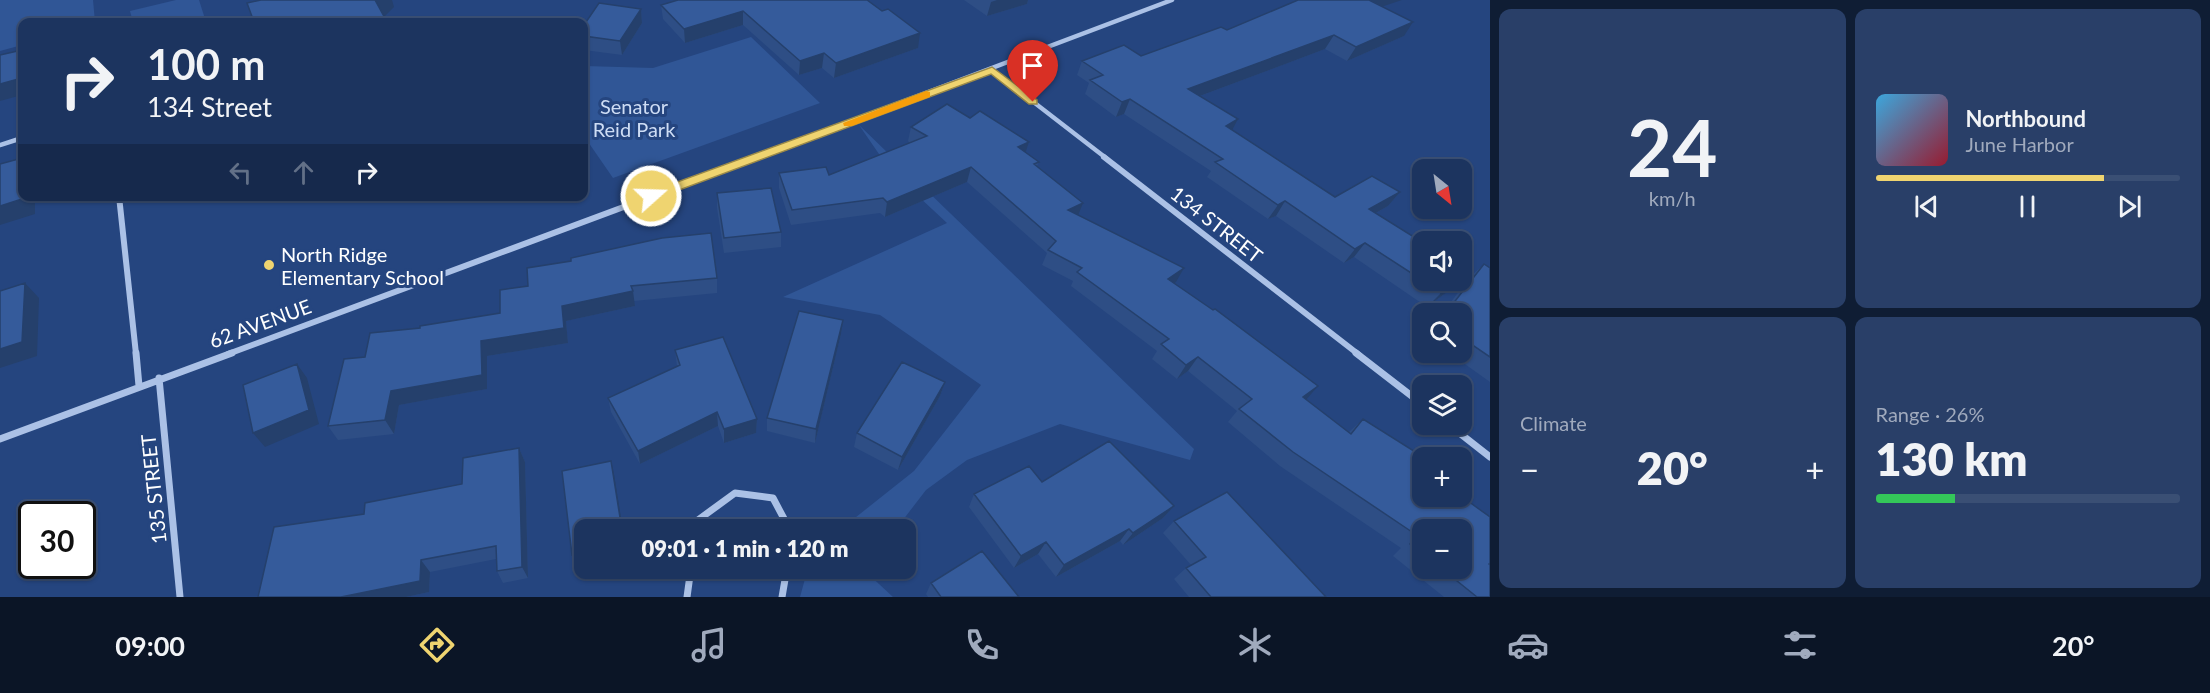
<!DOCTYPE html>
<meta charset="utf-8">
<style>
body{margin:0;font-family:Lato,sans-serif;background:#293f68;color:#f1f3f6;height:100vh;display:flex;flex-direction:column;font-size:22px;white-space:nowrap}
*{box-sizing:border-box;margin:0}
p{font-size:20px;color:#a0aabd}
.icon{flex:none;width:33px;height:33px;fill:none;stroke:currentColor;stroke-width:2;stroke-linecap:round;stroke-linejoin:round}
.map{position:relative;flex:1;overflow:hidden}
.side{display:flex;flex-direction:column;gap:9px;padding:9px;background:#0f1d34;width:720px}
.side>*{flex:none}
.hud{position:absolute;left:18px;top:18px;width:570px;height:183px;border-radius:12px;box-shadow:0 2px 4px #0004,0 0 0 2px #3a4f74;background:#1c345f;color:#f1f3f6;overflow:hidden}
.needle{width:39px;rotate:150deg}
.buttons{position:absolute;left:1412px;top:159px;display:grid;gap:12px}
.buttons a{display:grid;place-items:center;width:60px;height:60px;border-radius:12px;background:#1c345f;box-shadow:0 2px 4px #0004,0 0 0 2px #3a4f74;font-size:30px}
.speed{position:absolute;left:18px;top:501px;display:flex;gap:12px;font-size:30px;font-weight:700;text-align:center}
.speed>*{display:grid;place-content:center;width:78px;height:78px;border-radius:50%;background:#1c345f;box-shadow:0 2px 4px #0004,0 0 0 2px #3a4f74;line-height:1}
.speed .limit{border:3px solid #111;border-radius:9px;background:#fff;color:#111}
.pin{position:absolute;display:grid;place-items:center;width:51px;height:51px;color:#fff;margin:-62px -26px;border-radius:50% 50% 50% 0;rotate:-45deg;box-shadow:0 0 6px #0007}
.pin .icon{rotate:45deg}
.me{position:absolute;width:66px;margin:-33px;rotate:70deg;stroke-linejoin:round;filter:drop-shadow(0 0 4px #0008)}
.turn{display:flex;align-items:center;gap:21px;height:126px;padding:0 30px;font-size:27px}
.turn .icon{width:78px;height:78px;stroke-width:2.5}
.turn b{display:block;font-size:42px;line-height:51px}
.lanes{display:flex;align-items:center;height:57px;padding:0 30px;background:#0003;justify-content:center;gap:30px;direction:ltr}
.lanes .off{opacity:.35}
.big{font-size:45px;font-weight:800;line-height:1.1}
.side .card{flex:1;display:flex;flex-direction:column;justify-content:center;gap:9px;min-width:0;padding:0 21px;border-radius:12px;background:#293f68}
.side .dial{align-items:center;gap:0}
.dial b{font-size:78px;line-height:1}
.song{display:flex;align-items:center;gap:18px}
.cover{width:72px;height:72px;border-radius:9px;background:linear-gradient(135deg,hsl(200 70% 55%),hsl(350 70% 35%))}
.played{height:6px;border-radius:3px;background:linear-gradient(90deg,#efd470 75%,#3a4f74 75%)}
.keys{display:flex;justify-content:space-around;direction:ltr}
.heat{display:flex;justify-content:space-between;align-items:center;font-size:33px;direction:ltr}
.charge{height:9px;border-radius:4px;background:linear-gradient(90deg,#34c759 26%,#3a4f74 0)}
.side .tiles{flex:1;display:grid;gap:9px;grid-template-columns:repeat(2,1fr)}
.trip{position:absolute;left:574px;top:519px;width:342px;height:60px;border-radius:12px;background:#1c345f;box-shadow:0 2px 4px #0004,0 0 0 2px #3a4f74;font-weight:800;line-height:60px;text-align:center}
.dock{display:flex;height:96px;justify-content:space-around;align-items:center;background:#0b1526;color:#a0aabd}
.dock .icon{width:42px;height:42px}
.dock .current{color:#efd470}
.dock b{font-size:27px;color:#f1f3f6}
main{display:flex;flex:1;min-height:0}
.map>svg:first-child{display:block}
.green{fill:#305696}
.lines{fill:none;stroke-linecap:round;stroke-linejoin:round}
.minor-far2{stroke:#abc1e6;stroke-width:4.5}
.minor-far1{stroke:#abc1e6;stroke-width:6}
.minor{stroke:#abc1e6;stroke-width:7}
.wall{fill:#2e4e85;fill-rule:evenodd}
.shaded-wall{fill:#25406c}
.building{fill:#355b9b;stroke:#25406c;stroke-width:1.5}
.route{fill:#efd470;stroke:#9b8a49;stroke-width:1.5}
.slow{fill:#f59e0b}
.poi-dot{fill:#efd470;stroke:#25457f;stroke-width:2}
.labels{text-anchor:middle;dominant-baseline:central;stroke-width:6;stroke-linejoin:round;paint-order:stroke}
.park-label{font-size:20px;fill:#ceddf5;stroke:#25457f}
.street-label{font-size:20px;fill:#fff;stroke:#25457f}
.poi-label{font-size:20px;fill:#fff;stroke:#25457f;text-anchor:start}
</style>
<main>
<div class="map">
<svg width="1490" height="597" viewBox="0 0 1490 597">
<rect width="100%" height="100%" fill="#25457f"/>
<path class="green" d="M 0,0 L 93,0 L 95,22 L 22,22 L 22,45 L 0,51 Z
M 176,0 L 199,0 L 206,22 L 133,22 L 130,11 Z
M 751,37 L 820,103 L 613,178 L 584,136 L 584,66 L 653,68 Z
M 859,125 L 1194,449 L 1190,460 L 1060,424 L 967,460 L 926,490 L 896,529 L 841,529 L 914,471 L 981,385 L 880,315 L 783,297 L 947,223 L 890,170 Z
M 808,568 L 867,569 L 865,571 L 893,597 L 800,597 Z"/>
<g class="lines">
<path class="minor-far2" d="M 992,70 L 1106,158
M 0,145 L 22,138
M 754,158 L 1172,0"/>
<path class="minor-far1" d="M 1104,157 L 1358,354
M 119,196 L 136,354
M 228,354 L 758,157"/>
<path class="minor" d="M 136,353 L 139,386
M 1356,353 L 1422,404
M 159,378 L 180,597
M 1448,424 L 1490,457
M 0,439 L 232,353
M 696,530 L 698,520 L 735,493 L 773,498 L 790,530
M 687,597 L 691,568
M 782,597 L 787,568"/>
</g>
<path class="wall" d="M 867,0 L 918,48 L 834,78 L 822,68 L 799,75 L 743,25 L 685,43 L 663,19 L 661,5 Z
M 964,0 L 1028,0 L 1027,4 L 987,16 Z
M 1382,7 L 1404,36 L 1347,61 L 1325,49 L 1200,96 L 1232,130 L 1335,197 L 1400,192 L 1388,206 L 1376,213 L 1455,286 L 1427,307 L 1354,257 L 1344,263 L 1276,216 L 1268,219 L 1207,177 L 1211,171 L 1124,114 L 1116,117 L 1085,94 L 1089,83 L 1077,75 L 1082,61 L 1141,56 L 1227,30 Z
M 641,9 L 642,23 L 622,55 L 584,50 L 584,25 Z
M 970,118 L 1029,142 L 1025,152 L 1039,162 L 1037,166 L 1078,215 L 1184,268 L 1174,283 L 1318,386 L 1306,399 L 1349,432 L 1363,419 L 1489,564 L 1490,597 L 1444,597 L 1393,556 L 1401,548 L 1280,466 L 1228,422 L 1237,411 L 1188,371 L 1177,379 L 1152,359 L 1157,351 L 1071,286 L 1073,281 L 1042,265 L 1047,253 L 967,182 L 885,217 L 880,213 L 791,225 L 779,188 L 779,173 L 829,175 L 910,143 L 908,141 L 911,127 ZM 1422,530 L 1461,568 L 1422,568 Z
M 717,193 L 781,232 L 781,247 L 724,253 L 717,208 Z
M 1484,264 L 1490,268 L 1490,382 L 1448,352 L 1461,352 L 1461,314 L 1442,314 L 1469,278 Z
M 717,278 L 717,293 L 634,301 L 635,306 L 566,321 L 568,343 L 487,356 L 487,389 L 399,405 L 394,434 L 338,440 L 328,426 L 365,357 L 420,328 L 500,313 L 500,290 Z
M 843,320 L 841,334 L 815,443 L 767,431 L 767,418 Z
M 675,350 L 757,419 L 756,433 L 724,443 L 718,426 L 640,464 L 611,412 L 608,398 L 677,366 Z
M 945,382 L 940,396 L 898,470 L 854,447 L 857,433 Z
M 519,448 L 525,462 L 528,578 L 503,583 L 497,571 L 496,559 L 430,572 L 429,592 L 406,597 L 258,597 L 364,514 L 462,484 Z
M 1042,482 L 1174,506 L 1163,518 L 1123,545 L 1120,541 L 1056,577 L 1038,554 L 1014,568 L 969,507 L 974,494 Z
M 1174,521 L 1326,597 L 1189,597 L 1174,579 L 1186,568 L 1191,565 L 1163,533 Z
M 931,583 L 1019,597 L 928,597 L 926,594 Z"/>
<path class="shaded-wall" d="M 375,0 L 392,0 L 394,7 L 382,19 Z
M 997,0 L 1028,0 L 1027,4 L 987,16 L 991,2 Z
M 1370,0 L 1402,0 L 1360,14 Z
M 641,9 L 642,23 L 622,55 L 620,41 Z
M 743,11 L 743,25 L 685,43 L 684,29 Z
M 1413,22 L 1404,36 L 1347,61 L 1356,47 Z
M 920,33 L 918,48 L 834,78 L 836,63 Z
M 1334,35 L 1325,49 L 1181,103 L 1188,89 Z
M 824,53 L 822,68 L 799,75 L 800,61 Z
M 22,78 L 22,95 L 0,101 L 0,84 Z
M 1130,99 L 1124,114 L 1116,117 L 1122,102 Z
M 1238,119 L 1230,134 L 1226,126 Z
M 1029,142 L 1024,157 L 1018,147 Z
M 22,158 L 22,196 L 35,196 L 35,214 L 0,225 L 0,206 Z
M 971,167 L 967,182 L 885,217 L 887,202 Z
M 1400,192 L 1388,206 L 1358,223 L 1369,209 Z
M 1285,201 L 1276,216 L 1268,219 L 1278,205 Z
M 1083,203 L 1077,218 L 1068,210 Z
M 1365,243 L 1354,257 L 1344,263 L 1355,249 Z
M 1184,268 L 1176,282 L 1160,294 L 1168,279 Z
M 1457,280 L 1460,280 L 1455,286 L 1427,307 L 1441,293 Z
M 25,283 L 39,298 L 37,356 L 0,368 L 0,349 Z
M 633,291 L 635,306 L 566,321 L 568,343 L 487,356 L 487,389 L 399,405 L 394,434 L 385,420 L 391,391 L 481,341 L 562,306 Z
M 843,320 L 841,334 L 815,443 L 816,429 Z
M 1198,357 L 1188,371 L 1177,379 L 1186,365 Z
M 297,364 L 307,378 L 319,424 L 265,447 L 253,433 Z
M 945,382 L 940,396 L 898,470 L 902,457 Z
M 1318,386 L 1306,400 L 1303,397 Z
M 717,412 L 718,426 L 640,464 L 638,451 Z
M 757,419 L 756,433 L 724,443 L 724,429 Z
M 519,448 L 525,462 L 528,578 L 522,567 Z
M 611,461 L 614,474 L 623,530 L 622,530 Z
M 1174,506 L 1163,518 L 1123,545 L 1133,533 Z
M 1129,529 L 1120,541 L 1056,577 L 1064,565 Z
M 1046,542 L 1038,554 L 1014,568 L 1021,556 Z
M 585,552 L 585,565 L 576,567 L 572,555 Z
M 421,560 L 430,572 L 429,592 L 406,597 L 341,597 Z"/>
<path class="building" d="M 261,0 L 375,0 L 387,22 L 254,22 L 247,3 Z
M 678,0 L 867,0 L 882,11 L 888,9 L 920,33 L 836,63 L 824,53 L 800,61 L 743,11 L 684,29 L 661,5 Z
M 1298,0 L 1370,0 L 1369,0 L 1413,22 L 1356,47 L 1334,35 L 1188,89 L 1238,119 L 1226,126 L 1335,197 L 1372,176 L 1400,192 L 1369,209 L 1422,242 L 1422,280 L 1365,243 L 1355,249 L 1285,201 L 1278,205 L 1215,162 L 1223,159 L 1130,99 L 1122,102 L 1090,80 L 1103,75 L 1082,61 L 1124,45 L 1141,56 L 1221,27 L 1227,30 Z
M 599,3 L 641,9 L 620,41 L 584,36 L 584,25 Z
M 22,50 L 22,78 L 0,84 L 0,55 Z
M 947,104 L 970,118 L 980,111 L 1029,142 L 1018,147 L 1039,162 L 1034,164 L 1083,203 L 1068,210 L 1184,268 L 1168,279 L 1213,310 L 1215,309 L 1318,386 L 1303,397 L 1351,434 L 1363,419 L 1425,458 L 1422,458 L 1422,496 L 1461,496 L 1490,517 L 1490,563 L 1489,564 L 1490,565 L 1490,597 L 1477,597 L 1441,568 L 1461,568 L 1461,530 L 1422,530 L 1422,554 L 1410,544 L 1418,536 L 1293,452 L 1239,409 L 1252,399 L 1198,357 L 1186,365 L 1161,344 L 1169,339 L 1077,272 L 1082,268 L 1048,250 L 1056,241 L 971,167 L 887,202 L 883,198 L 792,210 L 779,173 L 826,167 L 829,175 L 927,136 L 911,127 Z
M 22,158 L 22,199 L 0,206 L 0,164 Z
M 771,188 L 781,232 L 724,238 L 717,193 Z
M 711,233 L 717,278 L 631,286 L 633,291 L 562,306 L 564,328 L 481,341 L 482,375 L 391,391 L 385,420 L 328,426 L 344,359 L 365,357 L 370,333 L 420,328 L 420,326 L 500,313 L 500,290 L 528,286 L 527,268 L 571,261 L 571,258 L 662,238 Z
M 1484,264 L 1490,268 L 1490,357 L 1461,337 L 1461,314 L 1445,314 Z
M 1461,267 L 1469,272 L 1461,278 Z
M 1422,280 L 1457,280 L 1441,293 Z
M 25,283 L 22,342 L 0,349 L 0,291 Z
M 799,311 L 843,320 L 816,429 L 767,418 Z
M 723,337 L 757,419 L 724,429 L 717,412 L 638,451 L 608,398 L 680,365 L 675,350 Z
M 902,362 L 945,382 L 902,457 L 857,433 Z
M 297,364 L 309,410 L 253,433 L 243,385 Z
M 1109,441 L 1174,506 L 1133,533 L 1129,529 L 1064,565 L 1046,542 L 1021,556 L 974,494 L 1029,466 L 1042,482 Z
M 519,448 L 522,567 L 497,571 L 496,546 L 421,560 L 420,581 L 341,597 L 258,597 L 274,527 L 364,514 L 365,503 L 462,484 L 463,458 Z
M 611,461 L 622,530 L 585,530 L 585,552 L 572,555 L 562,471 Z
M 1227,492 L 1326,597 L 1211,597 L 1186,568 L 1206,557 L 1174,521 Z
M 982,551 L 1019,597 L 941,597 L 931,583 Z"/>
<path class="route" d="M 992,67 L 1037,100 L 1037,104 L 1029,104 L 991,74 L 655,199 L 647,199 L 645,196 L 647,193 Z"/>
<path class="slow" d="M 926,91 L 930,92 L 930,97 L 852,126 L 844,126 L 843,123 Z"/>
<circle class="poi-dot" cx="269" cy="265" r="6"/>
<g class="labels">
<g class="park-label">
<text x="634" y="106">Senator<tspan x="634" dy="23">Reid Park</tspan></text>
</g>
<g class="street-label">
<text transform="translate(1217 224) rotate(38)">134 STREET</text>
<text transform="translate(260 323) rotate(-20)">62 AVENUE</text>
<text transform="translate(153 489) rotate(-96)">135 STREET</text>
</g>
<g class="poi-label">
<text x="281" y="254">North Ridge<tspan x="281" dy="23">Elementary School</tspan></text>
</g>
</g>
</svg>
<div class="buttons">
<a><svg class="needle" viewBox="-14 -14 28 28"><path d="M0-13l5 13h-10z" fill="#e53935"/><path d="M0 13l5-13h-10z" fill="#a0aabd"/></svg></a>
<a><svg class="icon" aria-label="sound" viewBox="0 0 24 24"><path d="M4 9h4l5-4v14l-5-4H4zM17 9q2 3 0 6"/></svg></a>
<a><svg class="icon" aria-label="search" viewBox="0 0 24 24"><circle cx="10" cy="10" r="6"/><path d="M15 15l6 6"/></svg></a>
<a><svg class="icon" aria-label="layers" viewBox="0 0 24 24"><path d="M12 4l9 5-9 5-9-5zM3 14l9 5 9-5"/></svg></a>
<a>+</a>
<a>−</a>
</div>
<div class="speed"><div class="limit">30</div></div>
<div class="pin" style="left:1033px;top:102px;background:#d93025"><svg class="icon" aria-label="arrive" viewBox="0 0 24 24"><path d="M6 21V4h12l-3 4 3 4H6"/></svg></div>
<svg class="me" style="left:651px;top:196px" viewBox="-20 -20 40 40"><circle r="17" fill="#efd470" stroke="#fff" stroke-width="3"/><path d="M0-11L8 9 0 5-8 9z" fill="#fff"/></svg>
<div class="trip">09:01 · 1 min · 120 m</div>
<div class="hud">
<div class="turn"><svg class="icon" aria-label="right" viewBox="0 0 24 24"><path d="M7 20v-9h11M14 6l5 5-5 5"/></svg><div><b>100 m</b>134 Street</div></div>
<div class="lanes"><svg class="icon off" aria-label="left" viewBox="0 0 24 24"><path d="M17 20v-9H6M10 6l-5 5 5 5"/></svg><svg class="icon off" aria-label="ahead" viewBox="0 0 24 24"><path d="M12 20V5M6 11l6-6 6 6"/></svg><svg class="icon" aria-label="right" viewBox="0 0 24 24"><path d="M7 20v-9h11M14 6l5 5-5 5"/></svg></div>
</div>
</div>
<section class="side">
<div class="tiles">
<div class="card dial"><b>24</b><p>km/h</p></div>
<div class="card">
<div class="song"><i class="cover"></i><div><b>Northbound</b><p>June Harbor</p></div></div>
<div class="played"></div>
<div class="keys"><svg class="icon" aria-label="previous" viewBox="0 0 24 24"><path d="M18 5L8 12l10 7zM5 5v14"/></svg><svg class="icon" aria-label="pause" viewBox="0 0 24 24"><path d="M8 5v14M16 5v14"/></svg><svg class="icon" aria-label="next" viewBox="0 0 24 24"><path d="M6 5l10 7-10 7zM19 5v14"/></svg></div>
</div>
<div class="card"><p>Climate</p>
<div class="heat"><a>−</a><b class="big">20°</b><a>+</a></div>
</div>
<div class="card"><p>Range · 26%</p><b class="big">130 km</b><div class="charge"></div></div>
</div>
</section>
</main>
<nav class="dock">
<b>09:00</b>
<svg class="icon current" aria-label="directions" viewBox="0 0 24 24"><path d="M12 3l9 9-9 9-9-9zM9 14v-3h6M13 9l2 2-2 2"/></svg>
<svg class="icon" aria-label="music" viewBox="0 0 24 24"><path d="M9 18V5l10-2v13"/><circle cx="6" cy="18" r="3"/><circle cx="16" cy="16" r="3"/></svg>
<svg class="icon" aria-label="phone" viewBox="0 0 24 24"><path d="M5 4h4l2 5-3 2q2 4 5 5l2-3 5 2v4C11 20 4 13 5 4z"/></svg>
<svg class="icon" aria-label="climate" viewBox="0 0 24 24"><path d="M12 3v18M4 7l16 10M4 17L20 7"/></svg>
<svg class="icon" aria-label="car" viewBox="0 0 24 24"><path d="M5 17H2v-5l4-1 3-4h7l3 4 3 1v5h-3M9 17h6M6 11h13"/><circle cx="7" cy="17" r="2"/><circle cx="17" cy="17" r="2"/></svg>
<svg class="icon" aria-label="filters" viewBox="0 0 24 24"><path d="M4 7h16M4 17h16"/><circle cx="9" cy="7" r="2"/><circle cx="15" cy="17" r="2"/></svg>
<b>20°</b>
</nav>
